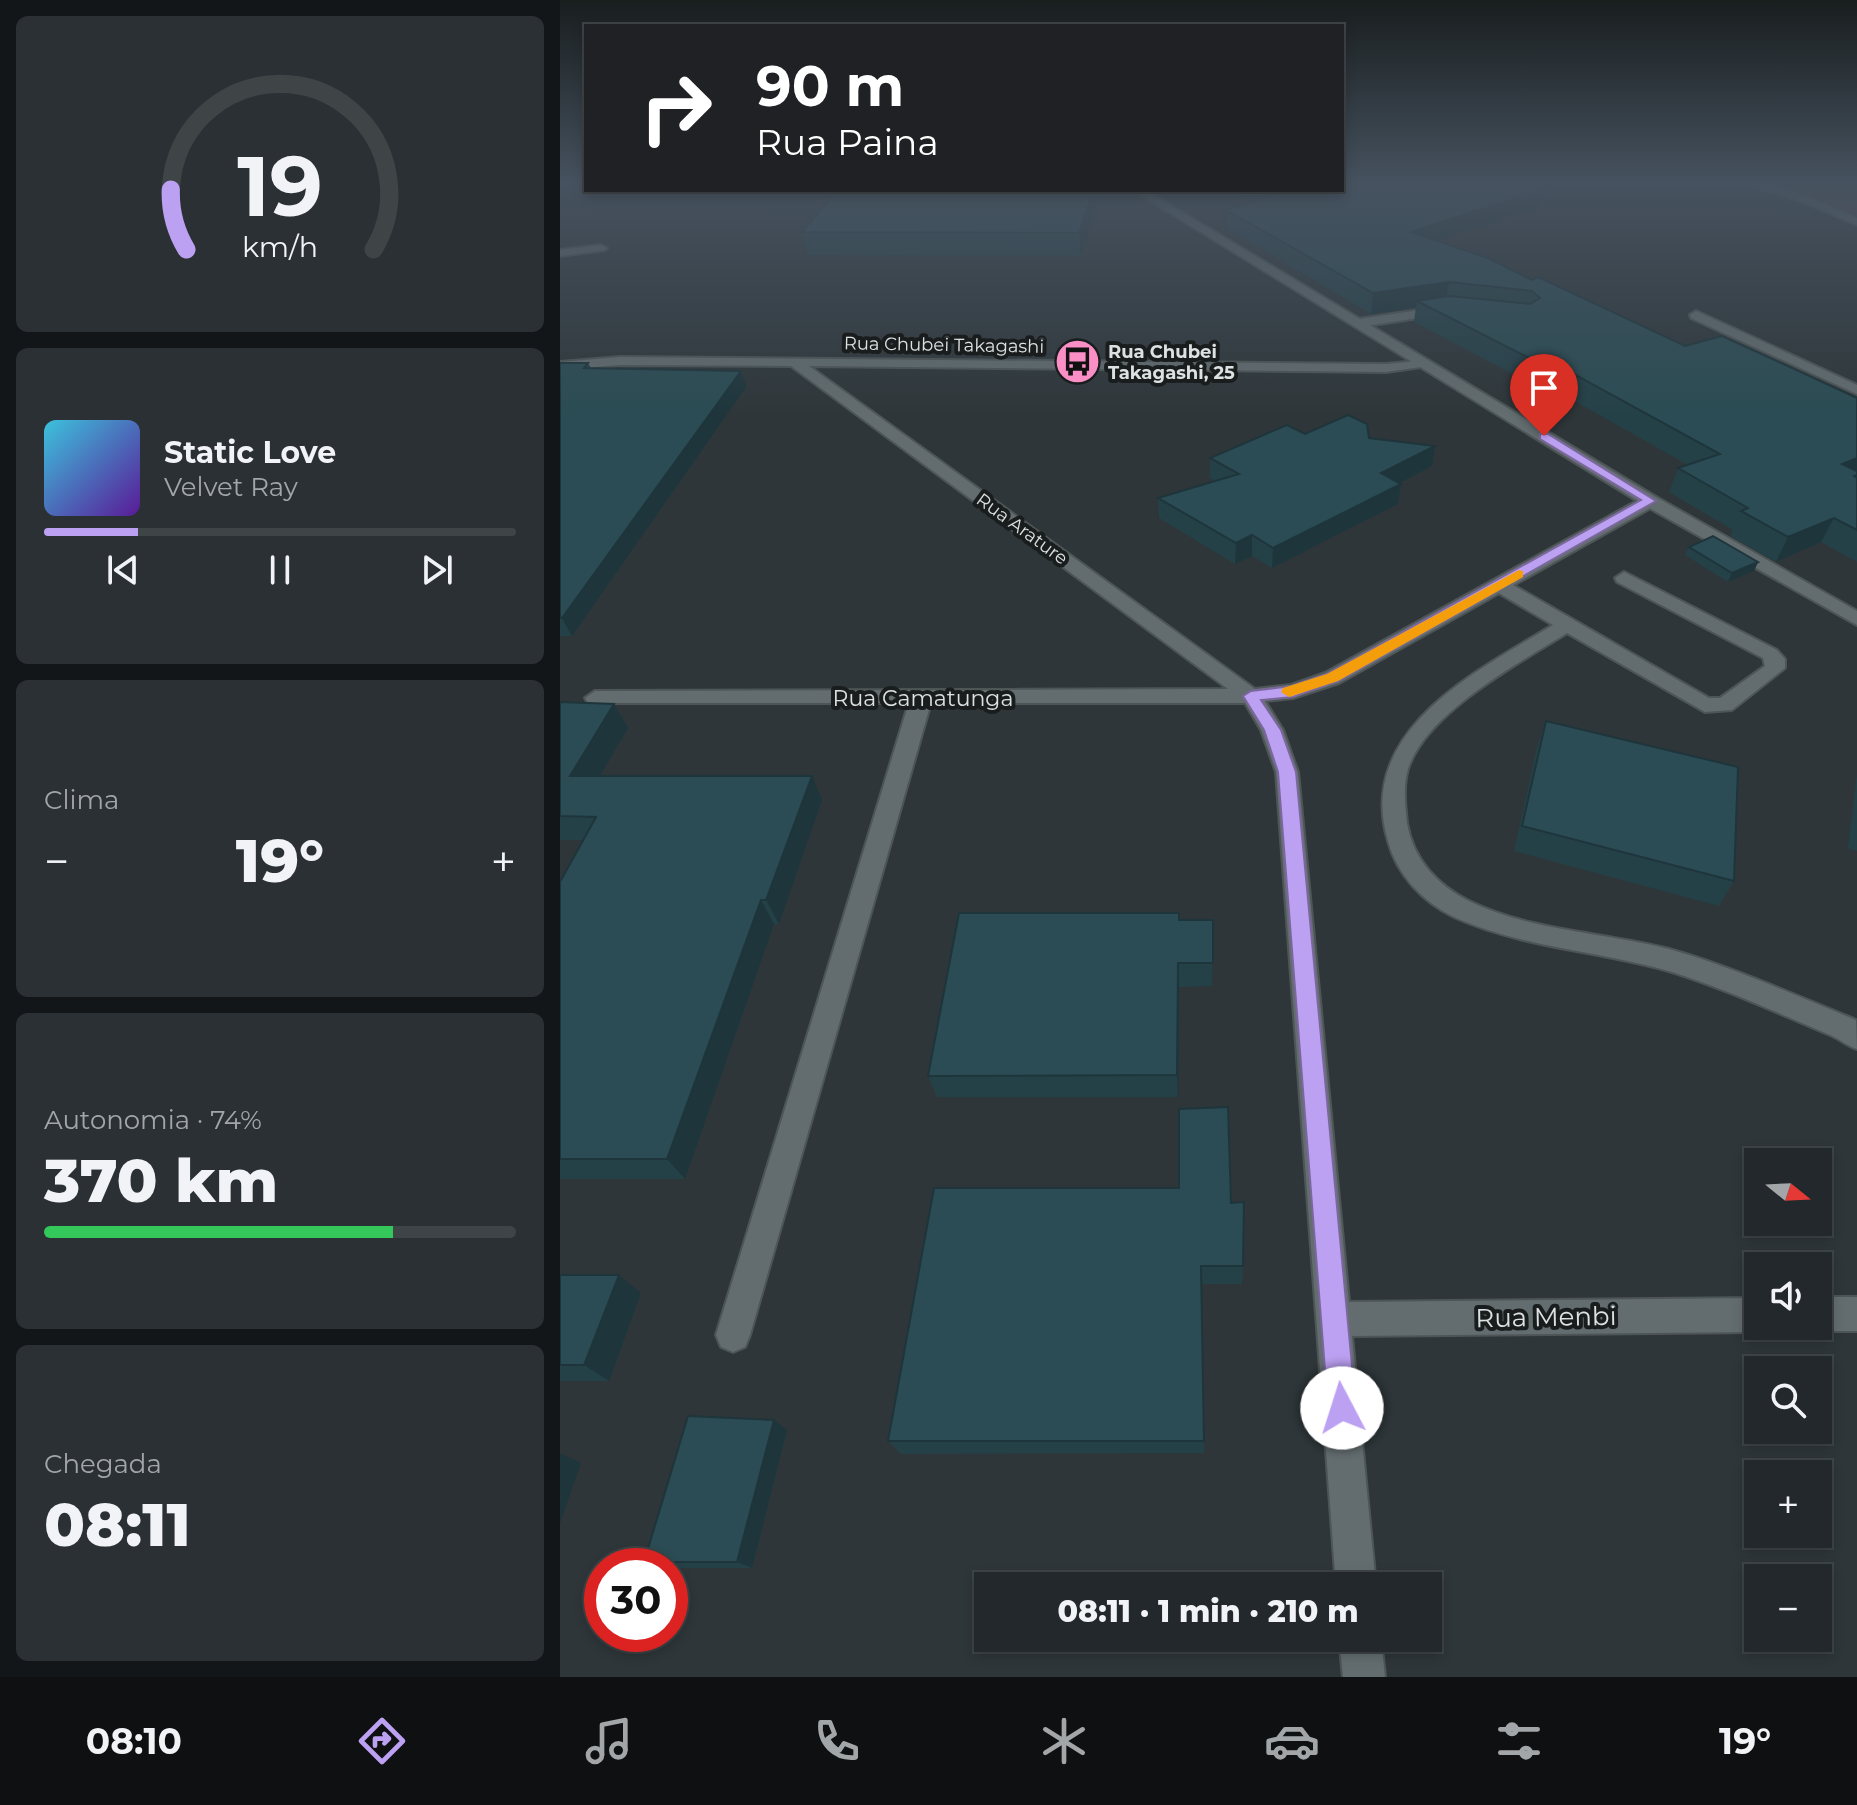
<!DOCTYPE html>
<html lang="pt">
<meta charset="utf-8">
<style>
body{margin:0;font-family:Montserrat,sans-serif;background:#2a3033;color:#f1f3f6;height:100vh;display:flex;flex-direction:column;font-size:30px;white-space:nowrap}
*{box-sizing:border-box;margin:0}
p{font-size:26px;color:#a2a6a9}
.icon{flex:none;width:44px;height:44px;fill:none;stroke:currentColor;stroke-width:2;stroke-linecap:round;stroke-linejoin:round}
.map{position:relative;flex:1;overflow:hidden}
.panel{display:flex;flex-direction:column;gap:16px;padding:16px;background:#131618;width:560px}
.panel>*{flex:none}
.hud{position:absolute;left:24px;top:24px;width:760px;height:168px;border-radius:0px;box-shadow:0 4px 12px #0003,0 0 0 2px #3f4447;background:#202124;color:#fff;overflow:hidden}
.needle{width:52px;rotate:108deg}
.tools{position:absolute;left:1184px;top:1148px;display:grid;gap:16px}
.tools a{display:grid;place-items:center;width:88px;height:88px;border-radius:0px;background:#22282b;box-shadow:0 4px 12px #0003,0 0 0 2px #3f4447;font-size:40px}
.speed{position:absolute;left:24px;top:1548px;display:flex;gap:16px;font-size:40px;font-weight:700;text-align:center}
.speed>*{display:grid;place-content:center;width:104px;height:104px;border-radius:50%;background:#22282b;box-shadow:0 4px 12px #0003,0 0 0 2px #3f4447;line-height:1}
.speed .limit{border:12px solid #d22;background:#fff;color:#111}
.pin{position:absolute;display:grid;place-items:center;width:68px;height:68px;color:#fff;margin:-82px -34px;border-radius:50% 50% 50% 0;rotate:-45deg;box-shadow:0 0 8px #0007}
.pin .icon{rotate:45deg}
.me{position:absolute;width:88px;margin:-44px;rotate:355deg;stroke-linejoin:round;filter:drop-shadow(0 0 6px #0008)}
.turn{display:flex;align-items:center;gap:28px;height:168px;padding:0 40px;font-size:36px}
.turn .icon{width:104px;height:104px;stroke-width:2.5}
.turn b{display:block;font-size:56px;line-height:68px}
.big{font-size:60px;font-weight:800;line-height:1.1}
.panel .tile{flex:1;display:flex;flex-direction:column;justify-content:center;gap:12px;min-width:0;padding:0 28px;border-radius:12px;background:#2a3033}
.panel .dial{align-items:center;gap:0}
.dial svg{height:208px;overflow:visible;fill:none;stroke:#3f4447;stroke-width:7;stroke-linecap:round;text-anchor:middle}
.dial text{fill:#f1f3f6;stroke:none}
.song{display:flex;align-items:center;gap:24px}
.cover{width:96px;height:96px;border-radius:12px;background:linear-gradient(135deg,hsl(190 70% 55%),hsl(270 70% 35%))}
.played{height:8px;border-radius:4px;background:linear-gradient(90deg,#bca0f2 20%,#3f4447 20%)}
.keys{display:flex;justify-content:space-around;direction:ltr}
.heat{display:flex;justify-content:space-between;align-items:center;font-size:44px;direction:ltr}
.charge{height:12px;border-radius:6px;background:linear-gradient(90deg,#34c759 74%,#3f4447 0)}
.trip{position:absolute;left:414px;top:1572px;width:468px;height:80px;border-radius:0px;background:#22282b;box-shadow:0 4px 12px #0003,0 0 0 2px #3f4447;font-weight:800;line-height:80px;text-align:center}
.dock{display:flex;height:128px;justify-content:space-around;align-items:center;background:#0e1011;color:#a2a6a9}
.dock .icon{width:56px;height:56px}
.dock .selected{color:#bca0f2}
.dock b{font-size:36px;color:#f1f3f6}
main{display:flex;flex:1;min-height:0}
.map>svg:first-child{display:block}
.green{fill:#5d4751}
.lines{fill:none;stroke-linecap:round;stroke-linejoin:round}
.lane-casing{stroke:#4d5556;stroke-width:4}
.street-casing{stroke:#4d5556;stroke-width:4}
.secondary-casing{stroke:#4d5556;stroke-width:4}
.lane{fill:#636d6f;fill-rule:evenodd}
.street{fill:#636d6f;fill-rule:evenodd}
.secondary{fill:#636d6f;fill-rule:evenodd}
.wall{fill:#254148}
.shaded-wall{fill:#1e353b}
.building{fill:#2b4c54;stroke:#1e353b;stroke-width:2}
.route{fill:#bca0f2;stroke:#7a689d;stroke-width:2}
.slow{fill:#f59e0b}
.labels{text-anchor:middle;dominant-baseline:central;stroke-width:8;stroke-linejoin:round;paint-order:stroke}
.far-street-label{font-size:18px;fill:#dce1e2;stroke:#191d1e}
.far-poi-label{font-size:18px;font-weight:bold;fill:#dce1e2;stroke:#191d1e;text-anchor:start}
.street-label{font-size:22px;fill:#dce1e2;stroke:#191d1e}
.near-street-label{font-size:26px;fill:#dce1e2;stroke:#191d1e}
</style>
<main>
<section class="panel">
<div class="tile dial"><svg viewBox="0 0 100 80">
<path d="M14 69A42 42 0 1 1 86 69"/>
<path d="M14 69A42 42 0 0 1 8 46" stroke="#bca0f2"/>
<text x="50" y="56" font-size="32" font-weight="700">19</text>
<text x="50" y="72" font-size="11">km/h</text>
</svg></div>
<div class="tile">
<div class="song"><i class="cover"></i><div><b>Static Love</b><p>Velvet Ray</p></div></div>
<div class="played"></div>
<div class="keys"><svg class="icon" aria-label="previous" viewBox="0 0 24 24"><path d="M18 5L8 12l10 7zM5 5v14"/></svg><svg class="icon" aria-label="pause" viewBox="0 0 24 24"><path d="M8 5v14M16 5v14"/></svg><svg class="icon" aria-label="next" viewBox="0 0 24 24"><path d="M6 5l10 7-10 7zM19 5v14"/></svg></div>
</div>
<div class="tile"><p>Clima</p>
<div class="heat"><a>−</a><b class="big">19°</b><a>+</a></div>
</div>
<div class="tile"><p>Autonomia · 74%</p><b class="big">370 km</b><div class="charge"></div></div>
<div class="tile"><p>Chegada</p><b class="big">08:11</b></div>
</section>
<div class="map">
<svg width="1297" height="1677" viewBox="0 0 1297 1677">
<rect width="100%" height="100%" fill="#2e3639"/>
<path class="green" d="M 1163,181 L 1297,181 L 1297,226 L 1259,201 Z"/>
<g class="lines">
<defs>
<path id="lane" d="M 1178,181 C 1219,181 1260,202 1297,218 L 1297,225 L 1243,202 Z
M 887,306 L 893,310 L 891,313 L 799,327 L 793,323 L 799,319 Z
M 1136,311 L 1297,385 L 1297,394 L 1131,318 L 1130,315 Z
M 1064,572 L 1217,650 L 1225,659 L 1225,668 L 1172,710 L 1145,712 L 1007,633 C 959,663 866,713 848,769 C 843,786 845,805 847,823 C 853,859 877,885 909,901 C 970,931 1043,932 1109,949 C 1173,967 1234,995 1296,1020 L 1297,1049 C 1287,1046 1280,1039 1270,1035 C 1218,1013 1166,989 1112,972 C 1040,951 963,948 894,917 C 863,902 837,875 828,841 C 795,731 915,672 993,625 L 932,589 L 930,585 L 932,581 L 946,581 L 1149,698 L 1160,698 L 1205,666 L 1203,658 L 1057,582 L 1055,578 Z
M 361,692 L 372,699 L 190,1335 L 185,1347 L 173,1352 L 161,1347 L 156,1335 L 350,699 Z"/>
<path id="street" d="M 41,245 L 47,248 L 45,250 L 0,256 L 0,250 Z
M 60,357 L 826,364 L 868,360 L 868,366 L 826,372 L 249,366 L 695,689 L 731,685 L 765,673 L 1084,497 L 1096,497 L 1098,501 L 1096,505 L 779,683 L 733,698 L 705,701 L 723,730 L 738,772 L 789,1302 L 1198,1298 L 1198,1326 L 1210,1327 L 1198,1332 L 792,1336 L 816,1586 L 776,1586 L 716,772 L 701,730 L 685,703 L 28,703 L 25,698 L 35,691 L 668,689 L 231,366 L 60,365 L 0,370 L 0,362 Z
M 1258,1297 L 1297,1297 L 1297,1331 L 1258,1331 L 1246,1326 L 1258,1326 Z
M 779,1638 L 821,1638 L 825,1677 L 783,1677 Z"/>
<path id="secondary" d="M 573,190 L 585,190 L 1096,497 L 1297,611 L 1297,625 L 1084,505 Z"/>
</defs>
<use href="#lane" class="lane-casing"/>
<use href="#street" class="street-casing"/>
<use href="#secondary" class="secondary-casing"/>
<use href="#lane" class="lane"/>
<use href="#street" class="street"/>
<use href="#secondary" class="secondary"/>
</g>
<path class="wall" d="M 782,181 L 1002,181 L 983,191 L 979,207 L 878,241 L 972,280 L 1125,346 L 1297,398 L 1297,562 L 1261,542 L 1216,562 L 1170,536 L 1173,530 L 1109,492 L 1118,468 L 1128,465 L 997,391 L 989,393 L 854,322 L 856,307 L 811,314 L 666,228 L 666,210 L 690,202 L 681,200 L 682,190 L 782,190 Z
M 541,190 L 521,256 L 248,255 L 242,232 Z
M 0,363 L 28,363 L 31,368 L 181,371 L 186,387 L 12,636 L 0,636 Z
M 745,434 L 809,438 L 872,466 L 839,483 L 841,484 L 838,504 L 712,568 L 692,556 L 675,564 L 599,518 L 598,498 L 655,481 L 650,478 L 650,458 Z
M 1129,547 L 1198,562 L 1194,571 L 1168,582 L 1125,555 Z
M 0,702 L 54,704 L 68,728 L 40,776 L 262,800 L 219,924 L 214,924 L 125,1179 L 0,1179 L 0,882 L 23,840 L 0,840 Z
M 986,721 L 1174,881 L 1159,906 L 954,851 L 977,747 Z
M 1297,773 L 1297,851 L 1288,848 Z
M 619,920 L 653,920 L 652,986 L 619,987 L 618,1097 L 377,1097 L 368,1076 Z
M 671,1203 L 683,1266 L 682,1284 L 642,1284 L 644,1453 L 341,1454 L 328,1441 Z
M 0,1275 L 59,1275 L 81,1293 L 49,1381 L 0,1381 Z
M 214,1420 L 227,1430 L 192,1568 L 110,1568 L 110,1566 L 97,1566 L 84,1562 Z"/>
<path class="shaded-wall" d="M 971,181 L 1002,181 L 983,191 L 979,207 L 848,251 L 851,232 Z
M 533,190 L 541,190 L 521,256 L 519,233 Z
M 889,282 L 885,303 L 857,301 L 856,307 L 811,314 L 813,293 Z
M 1003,368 L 997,391 L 989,393 L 995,371 Z
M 181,371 L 186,387 L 12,636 L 2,618 Z
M 875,446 L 872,466 L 818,494 L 821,473 Z
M 1297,458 L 1297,482 L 1282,464 Z
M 841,484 L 838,504 L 712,568 L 713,548 Z
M 1274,518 L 1261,542 L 1216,562 L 1228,537 Z
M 692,535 L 692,556 L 675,564 L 676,543 Z
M 1198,562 L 1194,571 L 1168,582 L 1172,573 Z
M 54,704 L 68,728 L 26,800 L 10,776 Z
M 252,776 L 262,800 L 219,924 L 206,900 Z
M 201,900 L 214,924 L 125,1179 L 107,1159 Z
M 618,963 L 619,987 L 618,1097 L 617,1075 Z
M 59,1275 L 81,1293 L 49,1381 L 24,1365 Z
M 214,1420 L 227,1430 L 192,1568 L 177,1562 Z
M 0,1453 L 21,1463 L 0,1523 Z"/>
<path class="building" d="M 782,181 L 971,181 L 966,184 L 983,189 L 851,232 L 928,258 L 972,280 L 978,277 L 1125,346 L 1162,336 L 1297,398 L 1297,458 L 1282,464 L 1297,471 L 1297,475 L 1294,476 L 1297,478 L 1297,530 L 1274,518 L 1228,537 L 1181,511 L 1188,508 L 1118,468 L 1160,454 L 1003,368 L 995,371 L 857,301 L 889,296 L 970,304 L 980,298 L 972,291 L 889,282 L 813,293 L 666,210 L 725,191 L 720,190 L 782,190 Z
M 277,190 L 533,190 L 519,233 L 242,232 Z
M 0,363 L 28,363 L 24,368 L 181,371 L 2,618 L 0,618 Z
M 788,415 L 807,424 L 809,438 L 875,446 L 821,473 L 841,484 L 713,548 L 692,535 L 676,543 L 598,498 L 679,474 L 650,458 L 727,425 L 745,434 Z
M 1153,536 L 1198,562 L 1172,573 L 1129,547 Z
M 0,702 L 54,704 L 10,776 L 252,776 L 206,900 L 201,900 L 107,1159 L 0,1159 L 0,882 L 36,817 L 0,816 Z
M 986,721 L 1178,767 L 1174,881 L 962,826 Z
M 399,913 L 619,913 L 619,920 L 653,920 L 653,963 L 618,963 L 617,1075 L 368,1076 Z
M 668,1107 L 671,1203 L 684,1202 L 683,1266 L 641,1266 L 644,1441 L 328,1441 L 374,1188 L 619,1188 L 619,1109 Z
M 0,1275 L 59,1275 L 24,1365 L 0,1365 Z
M 128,1416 L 214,1420 L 177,1562 L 84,1562 Z"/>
<linearGradient id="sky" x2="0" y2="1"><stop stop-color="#191e1f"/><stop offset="0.44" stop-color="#46525f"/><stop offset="1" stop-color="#46525f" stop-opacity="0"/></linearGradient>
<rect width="1297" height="416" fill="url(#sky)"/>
<path class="route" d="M 980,434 L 988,434 L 1096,501 L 778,681 L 733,697 L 701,700 L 721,730 L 736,772 L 796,1408 L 792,1418 L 782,1422 L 772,1418 L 768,1408 L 718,772 L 704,730 L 683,696 L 691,691 L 731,686 L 767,674 L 1081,500 L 980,439 Z"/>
<path class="slow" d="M 959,570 L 963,571 L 963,577 L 778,681 L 729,697 L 721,692 L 723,688 L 767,674 Z"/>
<defs>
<symbol id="bus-disc" viewBox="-11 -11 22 22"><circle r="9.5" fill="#fa8fc6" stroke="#191d1e"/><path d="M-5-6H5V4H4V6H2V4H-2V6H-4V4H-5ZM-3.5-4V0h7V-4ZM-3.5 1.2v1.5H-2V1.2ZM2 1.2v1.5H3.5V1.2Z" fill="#111"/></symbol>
</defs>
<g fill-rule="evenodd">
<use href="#bus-disc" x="492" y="336" width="51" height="51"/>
</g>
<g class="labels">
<g class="far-street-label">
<text transform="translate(384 345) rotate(1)">Rua Chubei Takagashi</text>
<text transform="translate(462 529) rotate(36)">Rua Arature</text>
</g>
<g class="far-poi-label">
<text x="548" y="352">Rua Chubei<tspan x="548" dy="21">Takagashi, 25</tspan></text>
</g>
<g class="street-label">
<text x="363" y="698">Rua Camatunga</text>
</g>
<g class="near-street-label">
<text transform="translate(986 1317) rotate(-1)">Rua Menbi</text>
</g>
</g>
</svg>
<div class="tools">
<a><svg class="needle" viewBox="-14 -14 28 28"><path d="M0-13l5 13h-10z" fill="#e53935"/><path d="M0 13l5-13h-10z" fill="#a2a6a9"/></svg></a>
<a><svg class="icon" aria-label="sound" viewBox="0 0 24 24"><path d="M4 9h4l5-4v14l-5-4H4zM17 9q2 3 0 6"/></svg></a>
<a><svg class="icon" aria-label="search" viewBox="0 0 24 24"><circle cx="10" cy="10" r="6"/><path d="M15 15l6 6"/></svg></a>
<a>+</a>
<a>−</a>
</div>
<div class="speed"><div class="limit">30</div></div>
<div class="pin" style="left:984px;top:436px;background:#d93025"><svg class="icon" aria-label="arrive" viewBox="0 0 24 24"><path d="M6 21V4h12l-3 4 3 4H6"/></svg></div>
<svg class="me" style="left:782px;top:1408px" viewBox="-20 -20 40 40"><circle r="19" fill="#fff"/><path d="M0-13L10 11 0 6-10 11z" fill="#bca0f2"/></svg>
<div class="trip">08:11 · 1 min · 210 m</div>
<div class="hud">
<div class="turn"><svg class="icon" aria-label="right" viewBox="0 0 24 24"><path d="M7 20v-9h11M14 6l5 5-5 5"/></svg><div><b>90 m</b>Rua Paina</div></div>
</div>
</div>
</main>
<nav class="dock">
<b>08:10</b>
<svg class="icon selected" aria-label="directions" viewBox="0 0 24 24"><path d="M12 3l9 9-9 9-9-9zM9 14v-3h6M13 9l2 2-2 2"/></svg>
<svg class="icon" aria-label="music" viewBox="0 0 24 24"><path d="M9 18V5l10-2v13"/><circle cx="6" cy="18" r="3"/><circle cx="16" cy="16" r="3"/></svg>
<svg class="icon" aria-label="phone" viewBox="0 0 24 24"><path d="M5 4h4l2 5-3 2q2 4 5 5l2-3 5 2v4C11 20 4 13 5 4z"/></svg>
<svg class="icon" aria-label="climate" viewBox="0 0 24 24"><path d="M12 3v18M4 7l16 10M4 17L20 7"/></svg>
<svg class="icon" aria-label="car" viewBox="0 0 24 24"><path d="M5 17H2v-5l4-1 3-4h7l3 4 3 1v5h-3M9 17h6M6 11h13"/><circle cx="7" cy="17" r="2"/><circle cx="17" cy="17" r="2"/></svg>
<svg class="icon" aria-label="filters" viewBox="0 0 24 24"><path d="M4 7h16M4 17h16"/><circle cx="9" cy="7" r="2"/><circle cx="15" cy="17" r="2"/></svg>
<b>19°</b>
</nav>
